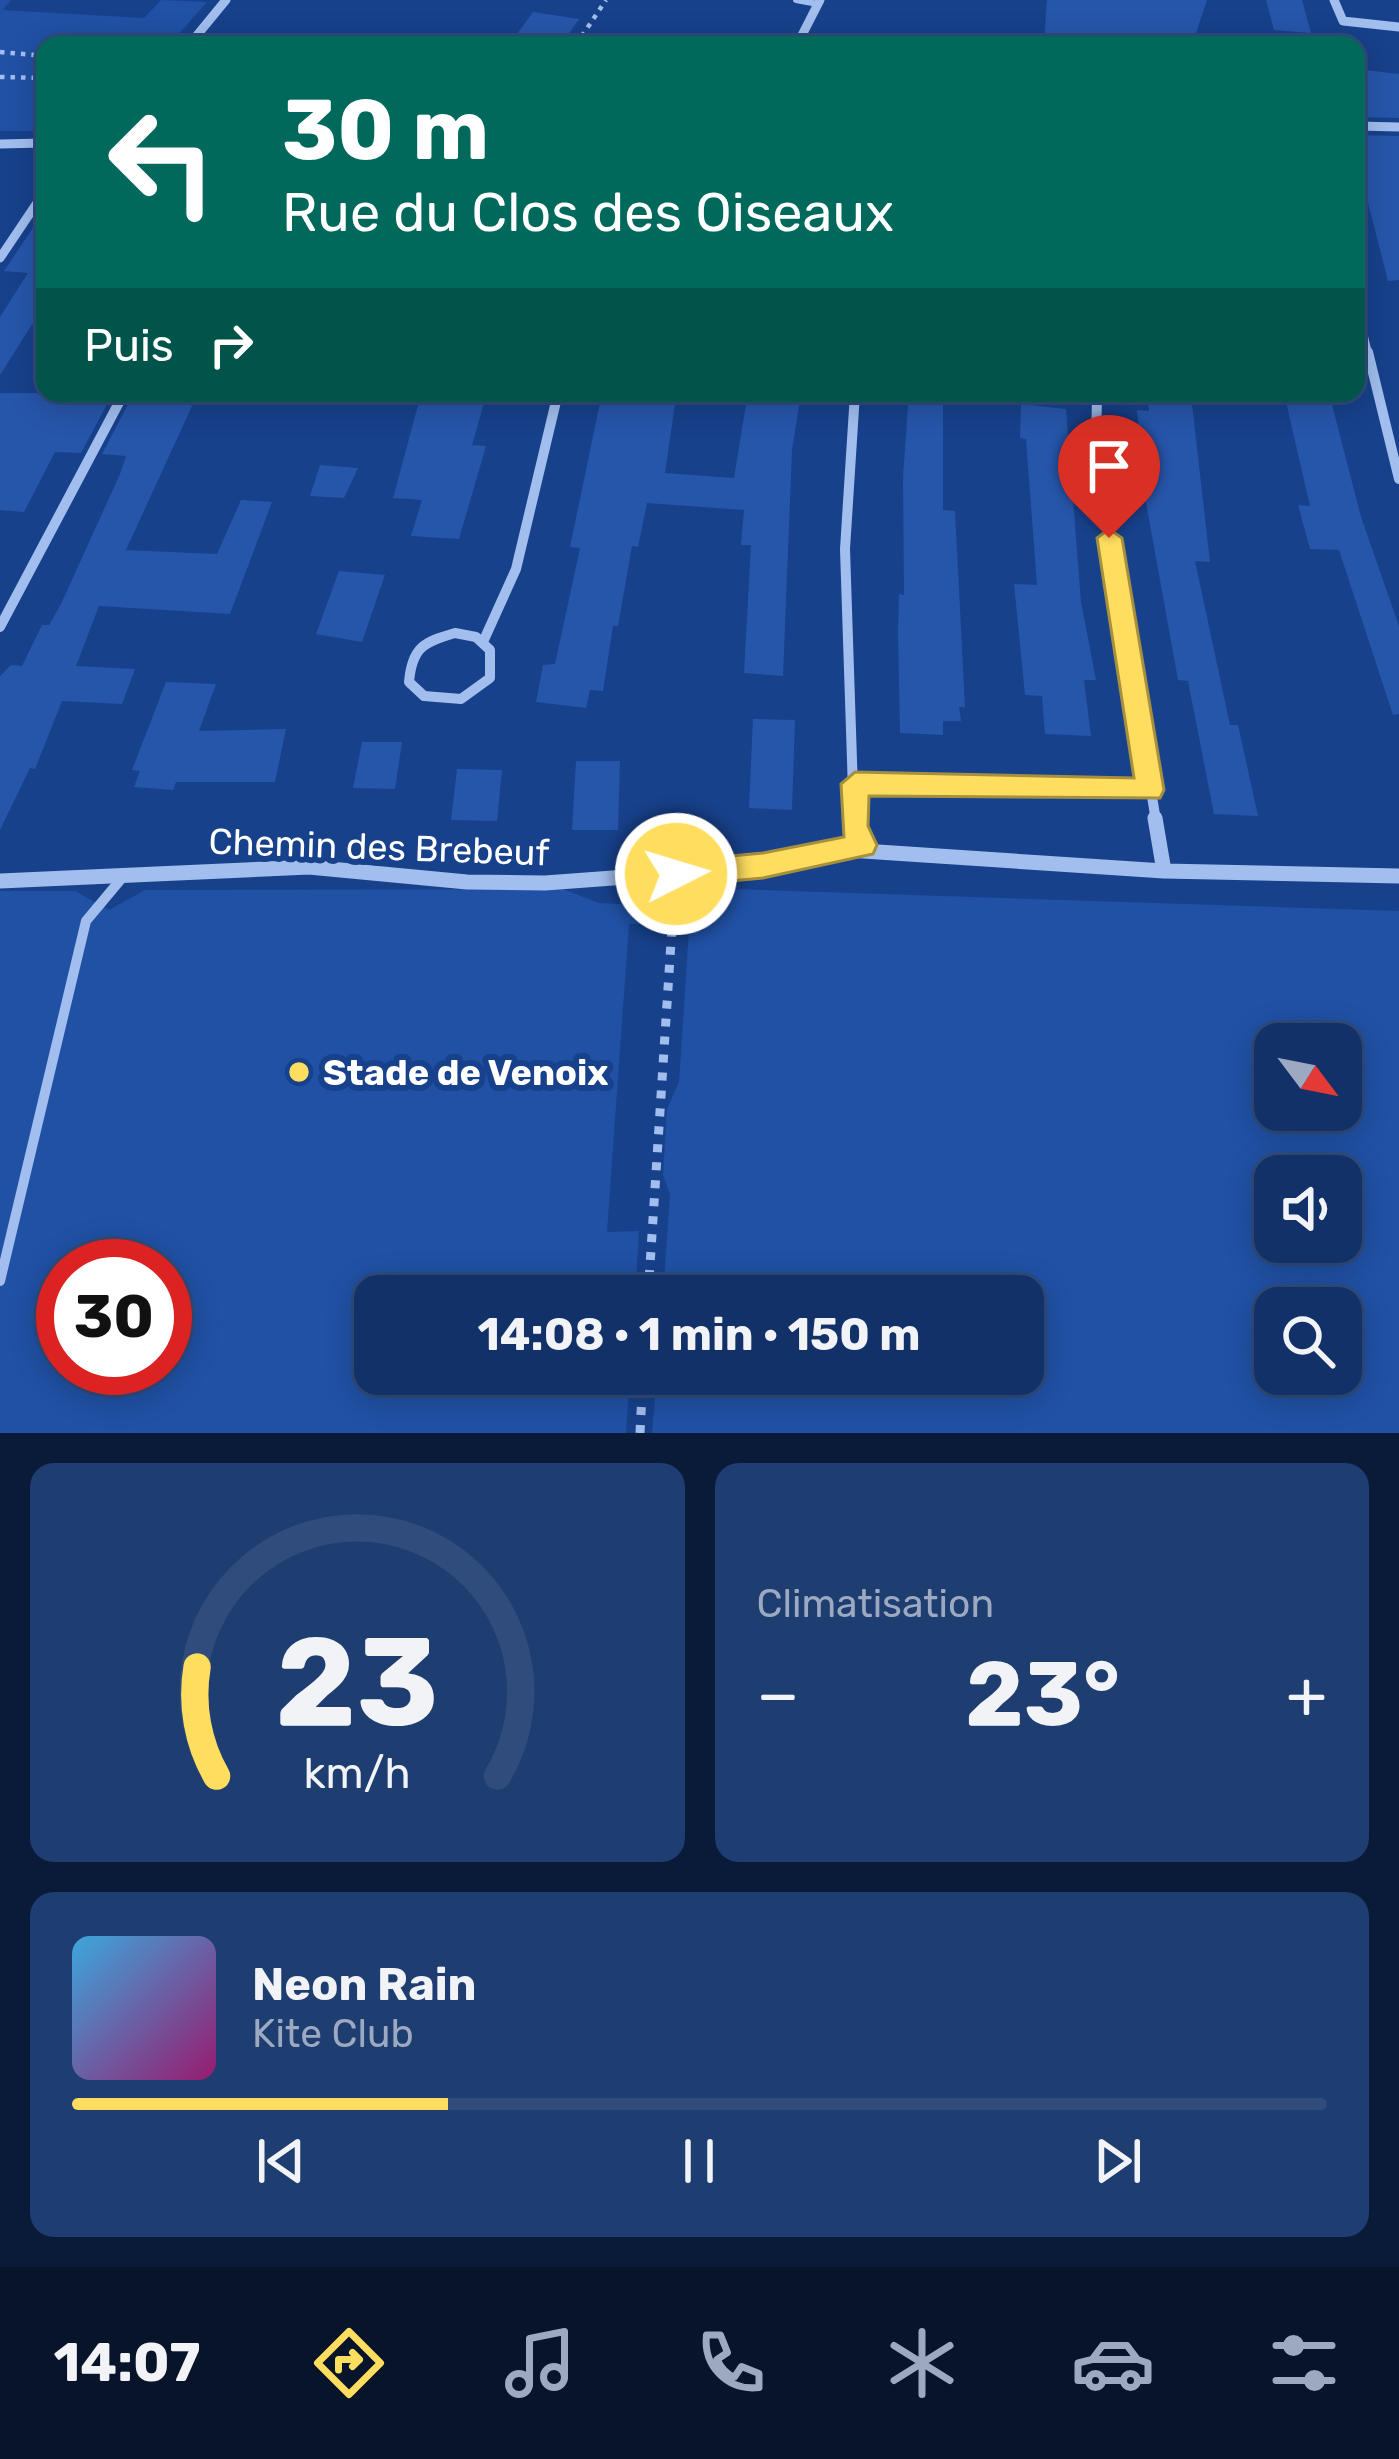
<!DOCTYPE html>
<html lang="fr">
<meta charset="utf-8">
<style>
body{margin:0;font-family:Rubik,sans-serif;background:#1e3d71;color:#f1f3f6;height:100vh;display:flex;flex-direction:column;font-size:45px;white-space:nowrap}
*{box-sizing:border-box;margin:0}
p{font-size:39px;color:#9ca9c0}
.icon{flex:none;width:66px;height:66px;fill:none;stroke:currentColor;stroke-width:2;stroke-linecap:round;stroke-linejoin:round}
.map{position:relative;height:1433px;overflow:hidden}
.drawer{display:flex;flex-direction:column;gap:30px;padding:30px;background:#091b39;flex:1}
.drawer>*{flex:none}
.banner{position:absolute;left:36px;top:36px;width:1329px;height:366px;border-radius:24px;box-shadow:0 6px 30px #0003,0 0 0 3px #304c7c;background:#00695c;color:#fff;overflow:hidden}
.needle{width:78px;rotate:122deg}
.fabs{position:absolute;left:1254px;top:1023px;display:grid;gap:24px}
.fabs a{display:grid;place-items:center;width:108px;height:108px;border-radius:24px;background:#113168;box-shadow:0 6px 30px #0003,0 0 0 3px #304c7c;font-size:60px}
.speed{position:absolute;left:36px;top:1239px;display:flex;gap:24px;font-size:60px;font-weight:700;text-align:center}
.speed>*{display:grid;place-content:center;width:156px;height:156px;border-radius:50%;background:#113168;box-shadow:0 6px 30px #0003,0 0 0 3px #304c7c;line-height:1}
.speed .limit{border:18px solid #d22;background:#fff;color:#111}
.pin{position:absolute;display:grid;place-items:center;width:102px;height:102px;color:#fff;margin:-123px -51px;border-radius:50% 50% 50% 0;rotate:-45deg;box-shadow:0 0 12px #0007}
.pin .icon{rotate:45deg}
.me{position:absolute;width:132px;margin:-66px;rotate:85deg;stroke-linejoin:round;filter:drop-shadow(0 0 9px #0008)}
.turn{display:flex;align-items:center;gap:42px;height:252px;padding:0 48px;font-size:54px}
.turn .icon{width:156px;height:156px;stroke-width:2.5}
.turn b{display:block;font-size:84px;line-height:102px}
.then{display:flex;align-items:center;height:114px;padding:0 48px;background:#0003;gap:24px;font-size:45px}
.big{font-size:90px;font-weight:700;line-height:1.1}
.drawer .widget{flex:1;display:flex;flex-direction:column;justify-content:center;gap:18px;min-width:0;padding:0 42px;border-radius:24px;background:#1e3d71}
.drawer .dial{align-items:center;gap:0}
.dial svg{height:312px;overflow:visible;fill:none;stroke:#304c7c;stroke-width:7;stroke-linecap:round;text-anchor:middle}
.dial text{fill:#f1f3f6;stroke:none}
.song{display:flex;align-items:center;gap:36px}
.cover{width:144px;height:144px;border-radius:18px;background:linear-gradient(135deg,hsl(200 70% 55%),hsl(320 70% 35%))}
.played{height:12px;border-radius:6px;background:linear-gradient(90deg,#ffde5f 30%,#304c7c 30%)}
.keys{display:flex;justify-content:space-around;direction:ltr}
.heat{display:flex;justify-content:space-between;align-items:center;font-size:66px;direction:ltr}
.drawer .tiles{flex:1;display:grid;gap:30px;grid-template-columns:1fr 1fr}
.widget:last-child{grid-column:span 2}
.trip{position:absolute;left:354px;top:1275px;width:690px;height:120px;border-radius:24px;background:#113168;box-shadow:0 6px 30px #0003,0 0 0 3px #304c7c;font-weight:700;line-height:120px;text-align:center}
.tab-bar{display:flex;height:192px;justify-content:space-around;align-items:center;background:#07142a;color:#9ca9c0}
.tab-bar .icon{width:84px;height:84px}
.tab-bar .selected{color:#ffde5f}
.tab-bar b{font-size:54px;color:#f1f3f6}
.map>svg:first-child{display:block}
.green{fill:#2051a5;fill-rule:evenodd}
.building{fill:#2656aa}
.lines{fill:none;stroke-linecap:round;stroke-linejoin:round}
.path-far1{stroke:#a1beee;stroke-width:4.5;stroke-dasharray:4.5 6;stroke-linecap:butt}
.path{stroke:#a1beee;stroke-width:9;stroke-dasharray:8 10;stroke-linecap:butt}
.lane-far1{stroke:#a1beee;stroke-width:6}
.lane{stroke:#a1beee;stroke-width:10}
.street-far2{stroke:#a1beee;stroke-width:9}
.street-far1{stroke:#a1beee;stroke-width:10}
.street{stroke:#a1beee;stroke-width:15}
.route{fill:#ffde5f;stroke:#a6903e;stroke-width:3}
.poi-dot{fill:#ffde5f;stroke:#17418b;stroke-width:4.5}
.labels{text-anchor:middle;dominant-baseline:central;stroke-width:12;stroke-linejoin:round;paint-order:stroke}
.street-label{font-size:36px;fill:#fff;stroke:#17418b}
.poi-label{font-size:36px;font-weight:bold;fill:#fff;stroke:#17418b;text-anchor:start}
</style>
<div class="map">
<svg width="1399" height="1433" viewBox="0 0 1399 1433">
<rect width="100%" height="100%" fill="#17418b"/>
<path class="green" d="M 0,0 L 11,0 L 3,10 L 144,18 L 161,0 L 207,2 L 169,45 L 45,45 L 45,131 L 0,131 Z
M 701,888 L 1399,911 L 1399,1433 L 652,1433 L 657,1374 L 1023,1374 L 1023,1296 L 663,1296 L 670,1194 L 663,1175 L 667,1109 L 679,1082 L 691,899 ZM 1341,1044 L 1341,1110 L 1275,1110 L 1275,1044 ZM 1341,1176 L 1341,1242 L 1275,1242 L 1275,1176 ZM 1341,1308 L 1341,1374 L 1275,1374 L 1275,1308 Z
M 563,889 L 599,903 L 658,906 L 657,924 L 629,924 L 607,1232 L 639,1231 L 635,1296 L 375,1296 L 375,1374 L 630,1374 L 626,1433 L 0,1433 L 0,891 L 75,891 L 109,910 L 145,890 ZM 63,1266 L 165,1266 L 165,1368 L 63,1368 Z"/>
<path class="building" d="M 1047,0 L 1207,0 L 1192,45 L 1044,45 Z
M 1266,0 L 1302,0 L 1311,33 L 1274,30 Z
M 533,12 L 579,19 L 561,45 L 509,45 Z
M 1356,69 L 1399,74 L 1399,118 L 1356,117 Z
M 1357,135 L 1399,136 L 1399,280 L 1388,281 L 1356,156 L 1362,157 Z
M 45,210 L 45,304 L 0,375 L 0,317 L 28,273 L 4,271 Z
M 0,393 L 113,393 L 81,453 L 55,452 L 24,512 L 0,510 Z
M 134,393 L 198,393 L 126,550 L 217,554 L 241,500 L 272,502 L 230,614 L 99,606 L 76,666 L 135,669 L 122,704 L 62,701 L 35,769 L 30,768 L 0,830 L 0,676 L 11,665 L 22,666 L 42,625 L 49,625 L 61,604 L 120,474 L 126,456 L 102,454 Z
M 436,393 L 487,393 L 472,445 L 486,446 L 459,539 L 411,536 L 422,500 L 393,498 L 420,398 L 434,399 Z
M 602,393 L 645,395 L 644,402 L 675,404 L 665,473 L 734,478 L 747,398 L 801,393 L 792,450 L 783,676 L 744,673 L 751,545 L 741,545 L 744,510 L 647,503 L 638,547 L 632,546 L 618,626 L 613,626 L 603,691 L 590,690 L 586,708 L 536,702 L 543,665 L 555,664 L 580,548 L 570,547 Z
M 909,393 L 943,393 L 943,510 L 955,511 L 965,707 L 959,707 L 961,721 L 943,721 L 943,735 L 900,733 L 898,631 L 899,594 L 904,595 L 903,477 Z
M 1147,393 L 1177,393 L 1178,403 L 1192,404 L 1210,562 L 1195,561 L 1230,725 L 1238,725 L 1258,816 L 1214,814 L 1188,681 L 1178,680 L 1145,497 L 1137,410 L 1149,411 Z
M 1284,393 L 1329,393 L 1361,517 L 1399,626 L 1399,714 L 1393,715 L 1339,550 L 1310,549 L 1298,505 L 1310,506 Z
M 1021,404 L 1066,409 L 1081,602 L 1096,680 L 1084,680 L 1091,736 L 1045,734 L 1042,696 L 1025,695 L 1014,584 L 1037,585 L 1026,439 L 1020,438 Z
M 320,465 L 358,468 L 344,498 L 310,496 Z
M 339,571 L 385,575 L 362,642 L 316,634 Z
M 166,682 L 216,684 L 199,731 L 286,729 L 275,782 L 176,782 L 173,790 L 134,787 L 140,771 L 132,770 Z
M 753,719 L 795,720 L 792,810 L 749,808 Z
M 362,742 L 402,742 L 395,789 L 353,788 Z
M 576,761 L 620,761 L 618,830 L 572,830 Z
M 457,769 L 502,770 L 497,821 L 451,820 Z"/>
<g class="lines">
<path class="path-far1" d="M 576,45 L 606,0
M 0,52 L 45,56
M 0,77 L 45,78"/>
<path class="path" d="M 648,1296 L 674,896
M 640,1433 L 643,1374"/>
<path class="lane-far1" d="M 796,0 L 818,4"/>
<path class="lane" d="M 0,1281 L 86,921 L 122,878"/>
<path class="street-far2" d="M 1334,0 L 1343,21 L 1399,27
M 189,45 L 226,0
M 797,45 L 820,0
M 1356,126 L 1399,127
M 0,144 L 45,143
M 0,258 L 45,191
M 1356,306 L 1368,355"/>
<path class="street-far1" d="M 1368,352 L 1399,479
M 1097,393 L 1096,453 L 1156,821
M 0,627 L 124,393
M 455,633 L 476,637 L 490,650 L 490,678 L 461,699 L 424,696 L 409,682 C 412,648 423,642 455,633 Z
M 483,642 L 516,569 L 558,393
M 855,784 L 1150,790
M 854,821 L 845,549 L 855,393"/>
<path class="street" d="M 854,818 L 863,845
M 1155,818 L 1164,871
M 0,881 L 309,867 L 467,882 L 545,883 L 708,871 L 848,850 L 1164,871 L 1399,876"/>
</g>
<path class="route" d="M 1109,529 L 1122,538 L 1164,790 L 1160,798 L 869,796 L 868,826 L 877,845 L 873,854 L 763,878 L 676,886 L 665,883 L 661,874 L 676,861 L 763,853 L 844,837 L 841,784 L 855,772 L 1134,778 L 1097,538 Z"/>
<circle class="poi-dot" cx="299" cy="1072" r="12"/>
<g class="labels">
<g class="street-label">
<text transform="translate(379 847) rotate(2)">Chemin des Brebeuf</text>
</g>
<g class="poi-label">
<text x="323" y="1072">Stade de Venoix</text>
</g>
</g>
</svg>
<div class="fabs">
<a><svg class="needle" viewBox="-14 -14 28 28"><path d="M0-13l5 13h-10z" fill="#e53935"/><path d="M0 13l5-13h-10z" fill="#9ca9c0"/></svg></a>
<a><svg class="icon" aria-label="sound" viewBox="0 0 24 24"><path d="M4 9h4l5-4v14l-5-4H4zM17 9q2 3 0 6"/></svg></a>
<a><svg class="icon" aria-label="search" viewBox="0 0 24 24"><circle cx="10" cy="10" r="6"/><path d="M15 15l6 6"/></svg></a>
</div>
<div class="speed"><div class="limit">30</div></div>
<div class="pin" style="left:1109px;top:538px;background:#d93025"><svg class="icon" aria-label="arrive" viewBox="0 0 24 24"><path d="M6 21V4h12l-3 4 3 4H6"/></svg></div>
<svg class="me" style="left:676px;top:874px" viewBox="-20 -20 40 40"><circle r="17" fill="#ffde5f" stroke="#fff" stroke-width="3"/><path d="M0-11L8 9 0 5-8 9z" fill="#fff"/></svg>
<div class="trip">14:08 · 1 min · 150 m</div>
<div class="banner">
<div class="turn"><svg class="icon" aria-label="left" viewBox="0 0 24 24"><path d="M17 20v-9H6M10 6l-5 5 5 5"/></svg><div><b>30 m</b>Rue du Clos des Oiseaux</div></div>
<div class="then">Puis<svg class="icon" aria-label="right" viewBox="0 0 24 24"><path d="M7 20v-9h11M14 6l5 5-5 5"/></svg></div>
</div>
</div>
<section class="drawer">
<div class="tiles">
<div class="widget dial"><svg viewBox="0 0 100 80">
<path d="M14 69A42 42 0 1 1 86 69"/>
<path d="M14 69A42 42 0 0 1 9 41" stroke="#ffde5f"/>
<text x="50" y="56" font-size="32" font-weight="700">23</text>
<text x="50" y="72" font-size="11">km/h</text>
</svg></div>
<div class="widget"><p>Climatisation</p>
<div class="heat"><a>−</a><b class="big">23°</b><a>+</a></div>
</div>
<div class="widget">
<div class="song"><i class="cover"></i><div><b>Neon Rain</b><p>Kite Club</p></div></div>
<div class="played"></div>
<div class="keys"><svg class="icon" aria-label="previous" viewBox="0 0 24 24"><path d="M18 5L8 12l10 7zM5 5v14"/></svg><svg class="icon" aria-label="pause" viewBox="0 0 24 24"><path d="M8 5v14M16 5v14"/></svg><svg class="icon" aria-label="next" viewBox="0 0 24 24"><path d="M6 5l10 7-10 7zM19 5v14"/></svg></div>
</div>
</div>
</section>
<nav class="tab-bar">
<b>14:07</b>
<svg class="icon selected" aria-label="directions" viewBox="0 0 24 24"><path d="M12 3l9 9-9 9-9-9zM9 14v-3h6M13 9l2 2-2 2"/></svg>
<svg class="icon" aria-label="music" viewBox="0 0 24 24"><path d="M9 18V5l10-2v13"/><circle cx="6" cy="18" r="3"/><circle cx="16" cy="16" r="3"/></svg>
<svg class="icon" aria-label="phone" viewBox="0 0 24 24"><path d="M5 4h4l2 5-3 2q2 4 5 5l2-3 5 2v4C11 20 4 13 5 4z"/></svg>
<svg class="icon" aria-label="climate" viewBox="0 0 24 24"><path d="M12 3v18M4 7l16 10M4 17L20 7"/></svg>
<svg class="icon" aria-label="car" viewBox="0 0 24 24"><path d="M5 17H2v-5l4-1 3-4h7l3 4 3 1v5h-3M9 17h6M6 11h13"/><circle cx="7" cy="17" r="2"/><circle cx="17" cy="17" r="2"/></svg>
<svg class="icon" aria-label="filters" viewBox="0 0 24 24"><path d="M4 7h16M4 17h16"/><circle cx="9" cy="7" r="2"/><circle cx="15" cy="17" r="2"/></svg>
</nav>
